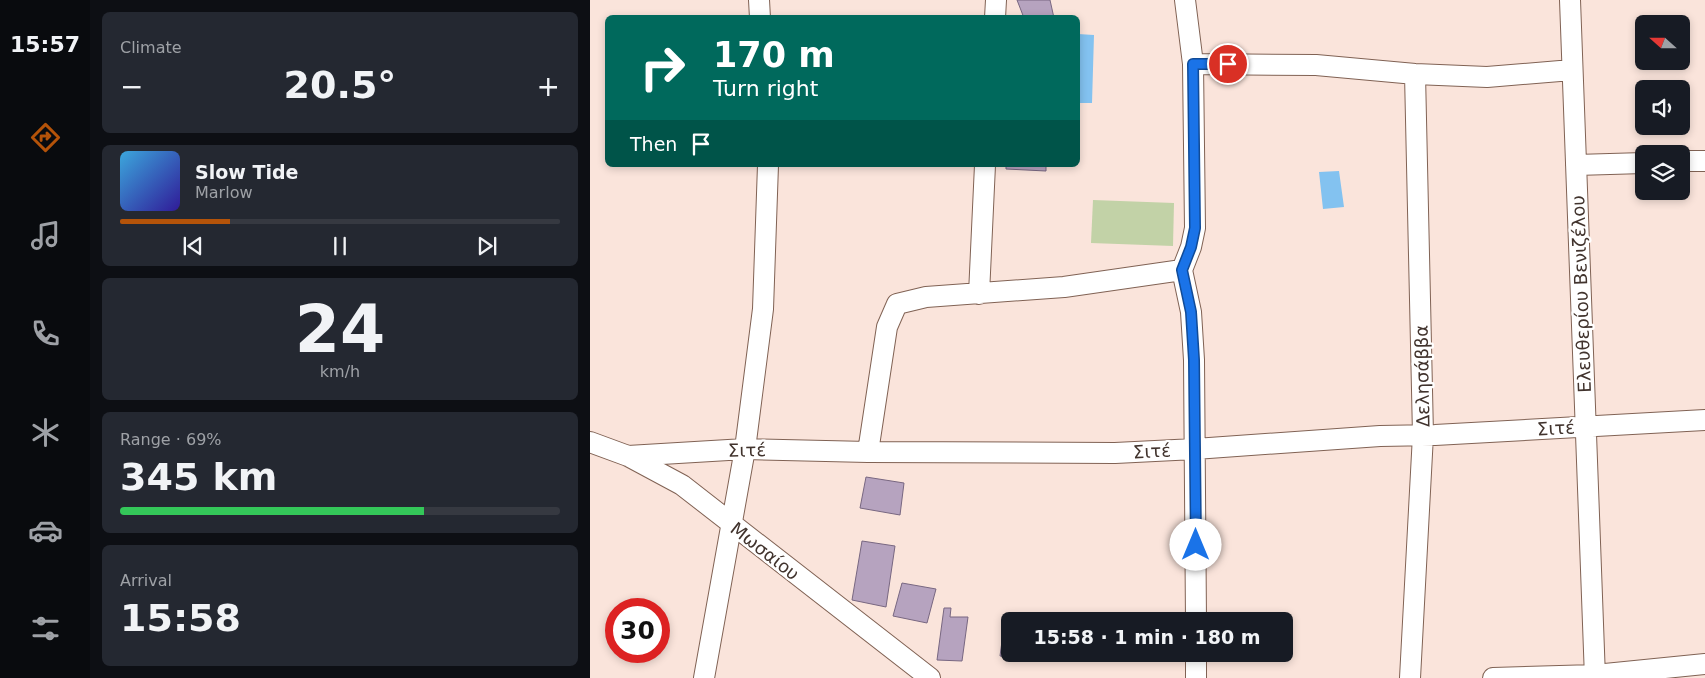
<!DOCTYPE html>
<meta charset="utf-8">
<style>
body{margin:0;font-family:"DejaVu Sans",sans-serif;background:#242831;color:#f1f3f6;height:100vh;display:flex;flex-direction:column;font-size:19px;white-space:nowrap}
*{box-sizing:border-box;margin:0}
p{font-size:16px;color:#9ea1a6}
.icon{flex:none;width:28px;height:28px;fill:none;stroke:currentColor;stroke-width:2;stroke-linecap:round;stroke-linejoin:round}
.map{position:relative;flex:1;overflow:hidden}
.panel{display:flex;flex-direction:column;gap:12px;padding:12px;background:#0d0f14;width:500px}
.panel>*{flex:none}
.banner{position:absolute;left:15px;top:15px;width:475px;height:152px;border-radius:8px;box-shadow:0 2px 8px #0003;background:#00695c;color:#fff;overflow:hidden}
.needle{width:32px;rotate:291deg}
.fabs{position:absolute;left:1045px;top:15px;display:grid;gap:10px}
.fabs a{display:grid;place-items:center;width:55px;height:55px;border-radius:8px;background:#171b24;box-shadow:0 2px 8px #0003;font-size:25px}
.speed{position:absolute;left:15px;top:598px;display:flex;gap:10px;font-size:25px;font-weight:700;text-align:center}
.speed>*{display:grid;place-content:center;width:65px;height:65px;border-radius:50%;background:#171b24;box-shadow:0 2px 8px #0003;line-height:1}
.speed .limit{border:8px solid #d22;background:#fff;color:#111}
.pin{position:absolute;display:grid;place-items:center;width:42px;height:42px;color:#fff;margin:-21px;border:2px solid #fff;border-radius:50%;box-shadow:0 1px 5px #0007}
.me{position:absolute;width:55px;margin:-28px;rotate:0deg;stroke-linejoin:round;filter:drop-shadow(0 0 4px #0008)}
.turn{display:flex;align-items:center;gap:18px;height:105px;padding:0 25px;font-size:22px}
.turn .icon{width:65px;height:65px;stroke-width:2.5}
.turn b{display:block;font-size:35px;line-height:42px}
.then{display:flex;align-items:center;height:48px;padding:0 25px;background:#0003;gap:10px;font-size:19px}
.big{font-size:38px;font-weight:700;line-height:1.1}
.panel .tile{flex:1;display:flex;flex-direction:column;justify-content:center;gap:8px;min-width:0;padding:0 18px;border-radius:8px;background:#242831}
.panel .dial{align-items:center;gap:0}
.dial b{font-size:65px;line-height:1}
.song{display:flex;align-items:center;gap:15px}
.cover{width:60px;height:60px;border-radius:8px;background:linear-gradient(135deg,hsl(200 70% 55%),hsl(250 70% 35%))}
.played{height:5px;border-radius:2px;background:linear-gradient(90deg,#b45309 25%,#363941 25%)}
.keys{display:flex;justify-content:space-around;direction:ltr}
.heat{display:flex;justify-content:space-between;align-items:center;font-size:28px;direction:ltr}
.charge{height:8px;border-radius:4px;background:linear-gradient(90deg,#34c759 69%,#363941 0)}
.trip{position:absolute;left:411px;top:612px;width:292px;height:50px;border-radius:8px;background:#171b24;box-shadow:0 2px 8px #0003;font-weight:700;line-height:50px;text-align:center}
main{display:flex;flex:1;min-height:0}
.menu{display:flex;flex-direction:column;width:90px;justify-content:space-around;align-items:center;background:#090b0e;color:#9ea1a6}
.menu .icon{width:35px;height:35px}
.menu .current{color:#b45309}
.menu b{font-size:22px;color:#f1f3f6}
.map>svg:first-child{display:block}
.green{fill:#c2d2a7}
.water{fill:#83c2f0}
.building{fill:#b6a3bf;stroke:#786781}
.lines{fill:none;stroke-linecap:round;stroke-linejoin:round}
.minor-casing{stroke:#806254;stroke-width:22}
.minor{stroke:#fff;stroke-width:20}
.route-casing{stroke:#114b97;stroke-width:12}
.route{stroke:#1a73e8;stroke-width:9}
.labels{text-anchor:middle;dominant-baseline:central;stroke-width:4.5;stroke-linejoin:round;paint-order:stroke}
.street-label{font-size:18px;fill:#41332d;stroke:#fff}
</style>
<main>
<nav class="menu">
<b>15:57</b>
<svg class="icon current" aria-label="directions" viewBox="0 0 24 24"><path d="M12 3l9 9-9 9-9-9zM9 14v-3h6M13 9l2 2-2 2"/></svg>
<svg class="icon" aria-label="music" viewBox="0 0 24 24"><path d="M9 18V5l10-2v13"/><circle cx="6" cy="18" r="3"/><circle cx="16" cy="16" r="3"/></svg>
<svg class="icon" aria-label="phone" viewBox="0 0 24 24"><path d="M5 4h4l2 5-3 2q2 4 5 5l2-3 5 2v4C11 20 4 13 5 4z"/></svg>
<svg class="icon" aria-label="climate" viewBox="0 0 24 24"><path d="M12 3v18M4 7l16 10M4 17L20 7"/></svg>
<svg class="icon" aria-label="car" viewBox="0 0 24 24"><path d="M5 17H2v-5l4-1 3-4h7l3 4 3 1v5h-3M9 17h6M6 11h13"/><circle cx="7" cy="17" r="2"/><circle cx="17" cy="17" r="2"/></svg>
<svg class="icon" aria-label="filters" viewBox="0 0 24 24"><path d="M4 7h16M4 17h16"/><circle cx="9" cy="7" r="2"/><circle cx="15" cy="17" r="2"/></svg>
</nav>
<section class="panel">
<div class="tile"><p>Climate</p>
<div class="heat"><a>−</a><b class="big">20.5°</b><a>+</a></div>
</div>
<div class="tile">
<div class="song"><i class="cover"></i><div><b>Slow Tide</b><p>Marlow</p></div></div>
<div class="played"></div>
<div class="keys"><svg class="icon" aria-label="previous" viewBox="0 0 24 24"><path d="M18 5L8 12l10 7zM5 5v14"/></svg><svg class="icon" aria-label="pause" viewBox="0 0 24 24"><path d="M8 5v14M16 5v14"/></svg><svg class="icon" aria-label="next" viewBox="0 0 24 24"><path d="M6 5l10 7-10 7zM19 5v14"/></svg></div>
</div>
<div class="tile dial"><b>24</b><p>km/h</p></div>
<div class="tile"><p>Range · 69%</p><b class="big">345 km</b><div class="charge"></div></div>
<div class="tile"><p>Arrival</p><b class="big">15:58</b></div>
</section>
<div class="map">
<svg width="1115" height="678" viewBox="0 0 1115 678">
<rect width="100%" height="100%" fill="#fae4db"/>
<path class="green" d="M 503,200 L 584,203 L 583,246 L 501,243 Z"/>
<path class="water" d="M 488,34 L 504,35 L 502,103 L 488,103 Z
M 749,171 L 754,207 L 733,209 L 729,172 Z"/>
<path class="building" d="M 427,0 L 460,0 L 464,18 L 434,18 Z
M 416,165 L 456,165 L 456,171 L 416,169 Z
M 276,477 L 314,483 L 310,515 L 270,508 Z
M 272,541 L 305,546 L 296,607 L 262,600 Z
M 312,583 L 346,589 L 337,623 L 303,616 Z
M 354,608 L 361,608 L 360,617 L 378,617 L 372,661 L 347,660 Z
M 415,619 L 439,621 L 420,621 L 420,654 L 437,654 L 437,658 L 410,656 Z"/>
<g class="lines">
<defs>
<path id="minor" d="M 169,0 L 170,18
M 980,0 L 1005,678
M 405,18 L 406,0
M 603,64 L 726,65 L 825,74 L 897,77 L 982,70
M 1091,161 L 1115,161
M 986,165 L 1054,163
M 592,270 L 601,312 L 604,360 L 606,621
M 389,294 L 395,165
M 0,442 L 38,456 L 92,485 L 340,678
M 278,452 L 297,327 L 307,304 L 336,297 L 474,287 L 592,270 L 601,247 L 605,228 L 603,64 L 595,0
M 38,456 L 155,449 L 278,452 L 525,453 L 605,449 L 790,436 L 845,435 L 1115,420
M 606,654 L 606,678
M 114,678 L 155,449 L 173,309 L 178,165
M 820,678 L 833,435 L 825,74
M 903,678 L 1005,675 L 1115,664"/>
</defs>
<use href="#minor" class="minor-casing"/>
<use href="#minor" class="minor"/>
</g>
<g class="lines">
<defs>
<path id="route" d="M 606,545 L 604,360 L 601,312 L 592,270 L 601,247 L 605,228 L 603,64 L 638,64"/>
</defs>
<use href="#route" class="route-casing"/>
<use href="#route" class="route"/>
</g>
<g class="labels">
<g class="street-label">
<text transform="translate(991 294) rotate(-92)">Ελευθερίου Βενιζέλου</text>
<text transform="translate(832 376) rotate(-91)">Δελησάββα</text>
<text transform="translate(966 428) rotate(-3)">Σιτέ</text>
<text transform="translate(157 450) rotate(-1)">Σιτέ</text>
<text transform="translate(562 451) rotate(-3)">Σιτέ</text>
<text transform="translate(175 551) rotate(38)">Μωσαίου</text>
</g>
</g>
</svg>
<div class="fabs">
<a><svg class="needle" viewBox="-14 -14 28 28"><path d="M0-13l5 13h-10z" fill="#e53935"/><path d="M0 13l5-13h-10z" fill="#9ea1a6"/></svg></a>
<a><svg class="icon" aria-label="sound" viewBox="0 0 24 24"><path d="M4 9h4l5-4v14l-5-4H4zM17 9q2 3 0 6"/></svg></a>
<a><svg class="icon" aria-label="layers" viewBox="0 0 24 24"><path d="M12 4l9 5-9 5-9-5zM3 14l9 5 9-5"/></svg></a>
</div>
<div class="speed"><div class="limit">30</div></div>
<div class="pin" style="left:638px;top:64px;background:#d93025"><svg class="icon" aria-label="arrive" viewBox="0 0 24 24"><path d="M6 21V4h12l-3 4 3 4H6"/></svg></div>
<svg class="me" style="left:606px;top:545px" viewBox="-20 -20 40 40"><circle r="19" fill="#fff"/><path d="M0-13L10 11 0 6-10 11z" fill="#1a73e8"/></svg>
<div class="trip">15:58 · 1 min · 180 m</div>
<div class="banner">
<div class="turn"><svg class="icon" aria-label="right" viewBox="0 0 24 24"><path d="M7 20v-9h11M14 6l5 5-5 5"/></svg><div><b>170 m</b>Turn right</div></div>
<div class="then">Then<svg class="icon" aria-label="arrive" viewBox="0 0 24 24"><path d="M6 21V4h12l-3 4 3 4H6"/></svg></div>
</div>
</div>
</main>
